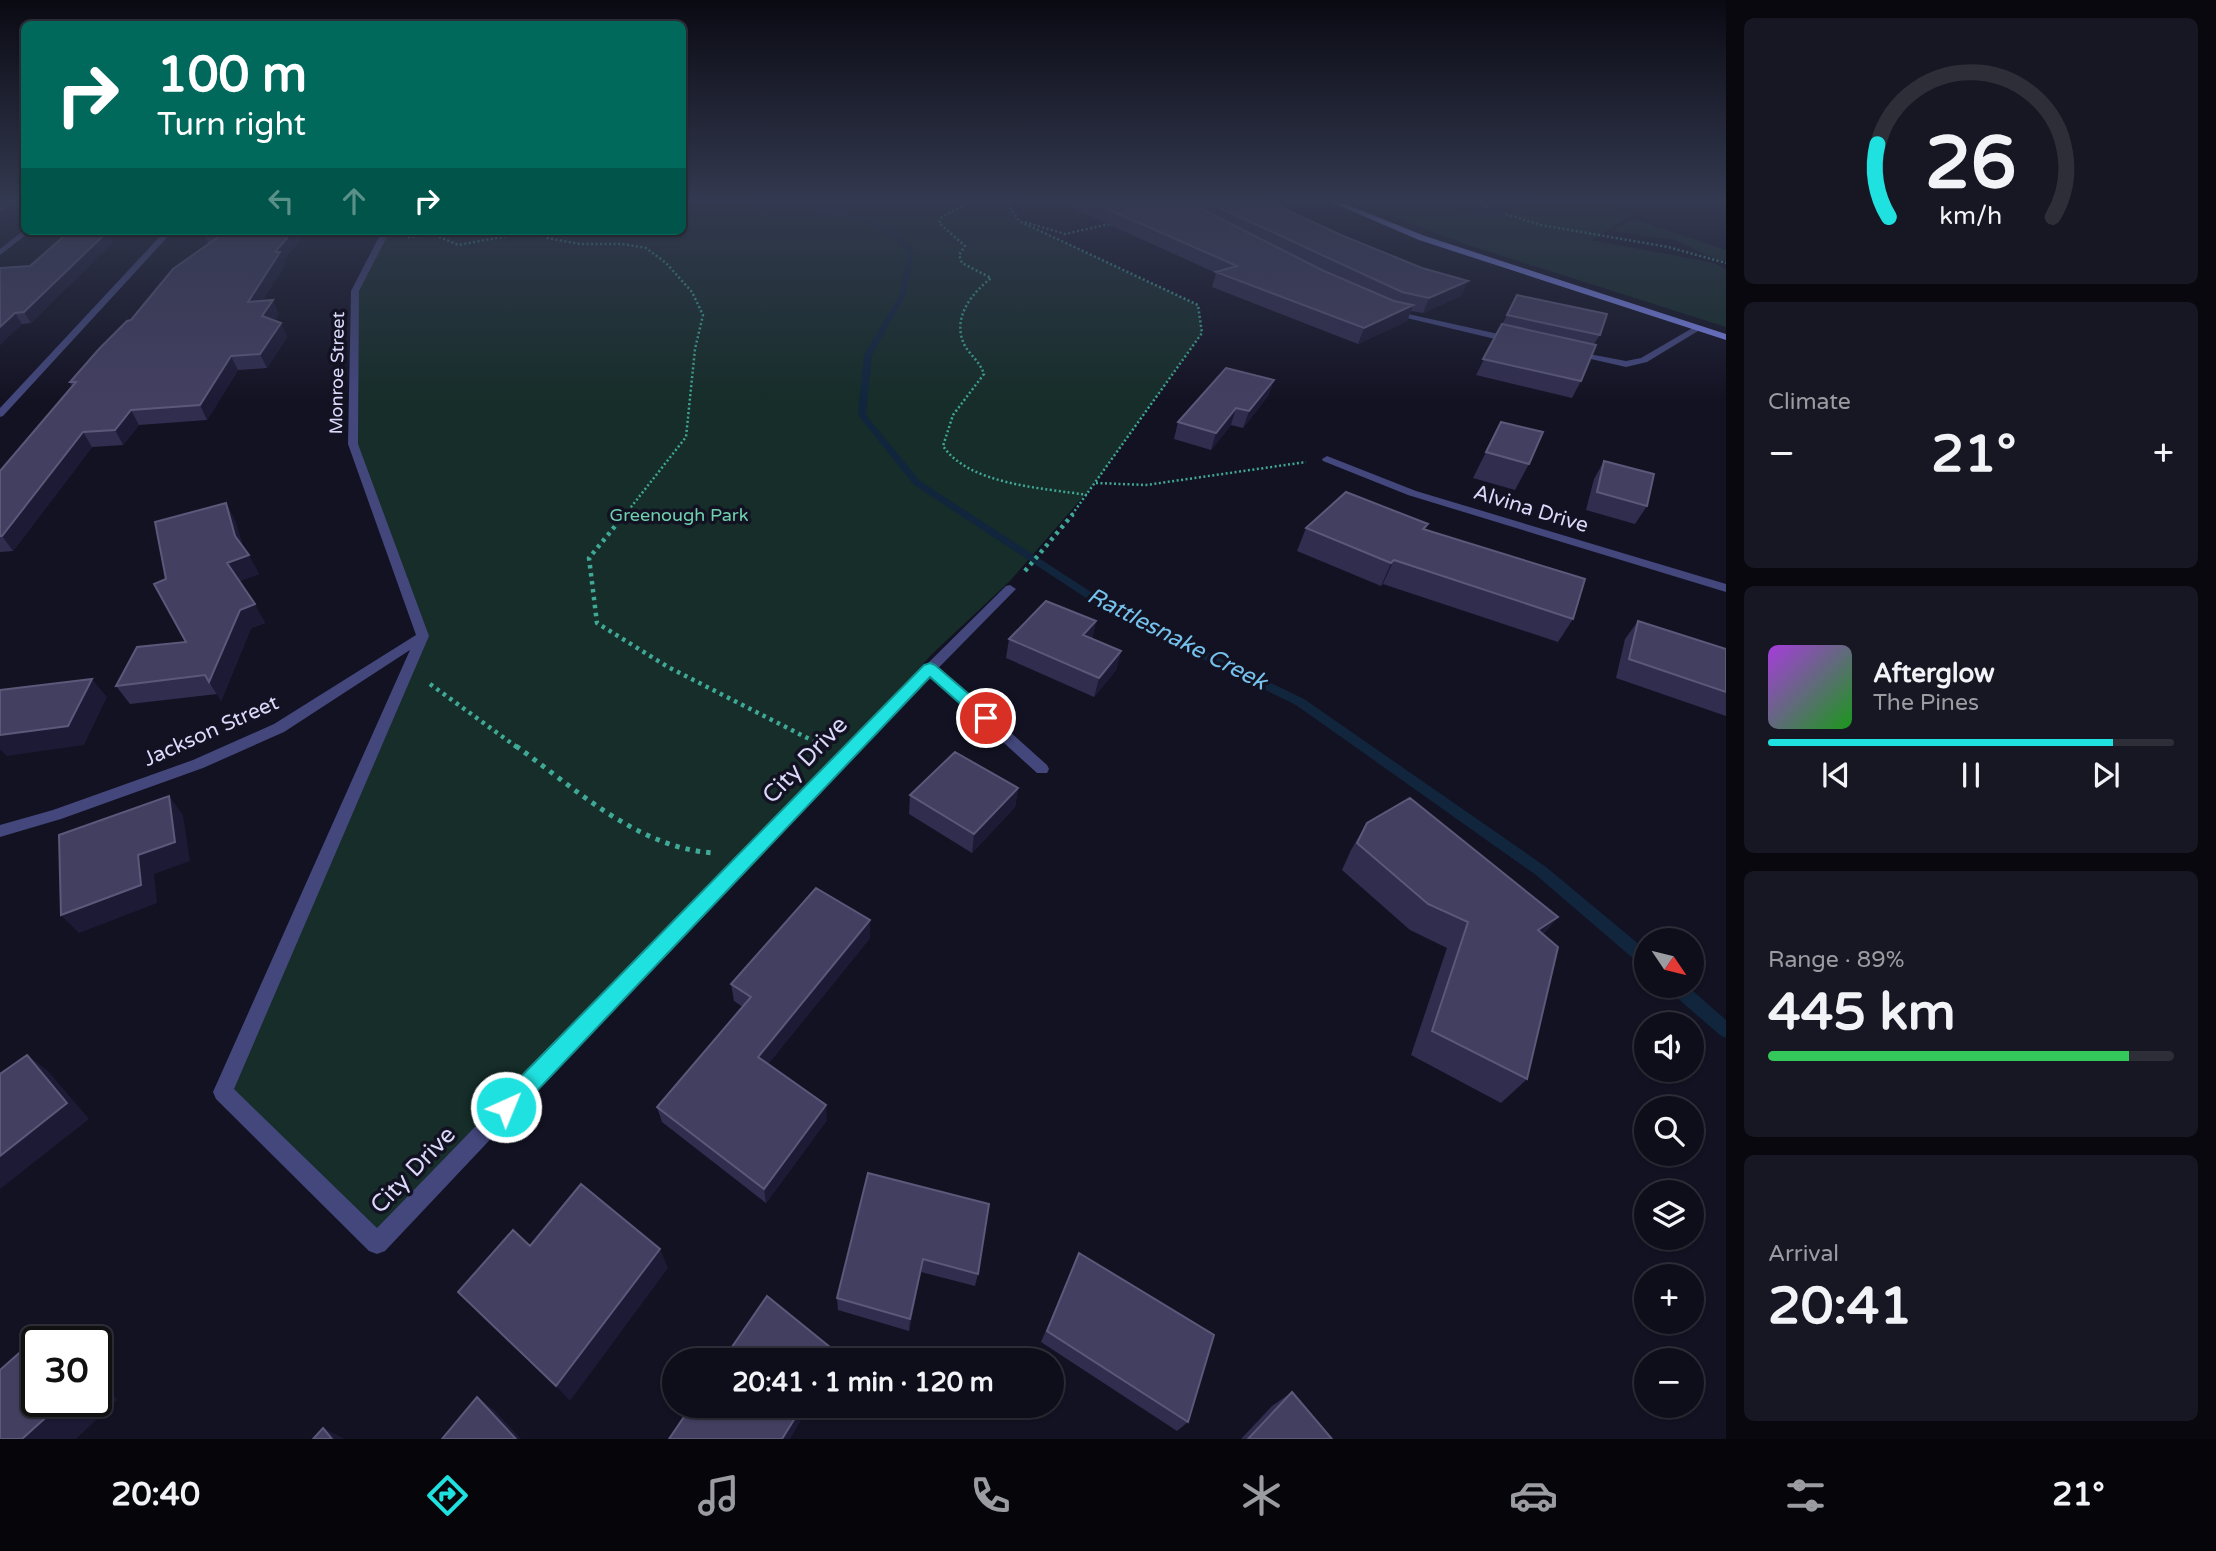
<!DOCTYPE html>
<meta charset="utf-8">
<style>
body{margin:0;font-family:"Varela Round",sans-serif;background:#171723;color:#f1f3f6;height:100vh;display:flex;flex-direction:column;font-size:26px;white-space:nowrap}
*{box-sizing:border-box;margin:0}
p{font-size:23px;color:#9b9ca2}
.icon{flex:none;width:38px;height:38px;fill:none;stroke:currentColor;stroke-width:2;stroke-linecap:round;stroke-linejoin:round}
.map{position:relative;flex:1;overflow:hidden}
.panel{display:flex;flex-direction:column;gap:18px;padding:18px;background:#08080e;width:490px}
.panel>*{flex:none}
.banner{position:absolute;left:21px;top:21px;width:665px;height:214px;border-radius:10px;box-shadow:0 2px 5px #0004,0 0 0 2px #2e2e39;background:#00695c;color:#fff;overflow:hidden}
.needle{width:46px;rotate:125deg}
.tools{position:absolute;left:1634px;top:928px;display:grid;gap:14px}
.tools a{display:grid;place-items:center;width:70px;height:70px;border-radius:50%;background:#0e0e1a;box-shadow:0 2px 5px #0004,0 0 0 2px #2e2e39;font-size:35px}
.speed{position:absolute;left:21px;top:1326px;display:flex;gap:14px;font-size:35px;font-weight:700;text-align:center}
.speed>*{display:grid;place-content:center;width:91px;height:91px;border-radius:50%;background:#0e0e1a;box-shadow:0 2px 5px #0004,0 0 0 2px #2e2e39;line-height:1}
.speed .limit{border:4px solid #111;border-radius:10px;background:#fff;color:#111}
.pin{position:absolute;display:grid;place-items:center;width:60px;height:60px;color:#fff;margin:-30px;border:4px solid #fff;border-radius:50%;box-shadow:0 2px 7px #0007}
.me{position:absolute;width:77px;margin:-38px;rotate:44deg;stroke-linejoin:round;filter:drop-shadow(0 0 5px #0008)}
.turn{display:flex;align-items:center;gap:24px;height:147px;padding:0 21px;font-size:32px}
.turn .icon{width:91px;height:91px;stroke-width:2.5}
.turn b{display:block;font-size:49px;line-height:60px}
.lanes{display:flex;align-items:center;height:66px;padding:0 21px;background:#0003;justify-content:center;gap:35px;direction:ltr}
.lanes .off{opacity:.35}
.big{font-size:52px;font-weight:700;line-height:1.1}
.panel .tile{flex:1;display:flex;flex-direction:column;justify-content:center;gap:10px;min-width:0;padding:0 24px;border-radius:10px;background:#171723}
.panel .dial{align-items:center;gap:0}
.dial svg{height:182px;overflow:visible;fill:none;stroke:#2e2e39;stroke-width:7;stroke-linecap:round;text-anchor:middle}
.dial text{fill:#f1f3f6;stroke:none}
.song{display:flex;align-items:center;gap:21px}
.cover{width:84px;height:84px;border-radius:10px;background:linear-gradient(135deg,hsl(280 70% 55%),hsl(120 70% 35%))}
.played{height:7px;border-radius:4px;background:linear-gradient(90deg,#1fe1df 85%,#2e2e39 85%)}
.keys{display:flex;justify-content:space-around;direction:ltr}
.heat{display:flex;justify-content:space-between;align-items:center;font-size:38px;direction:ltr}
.charge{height:10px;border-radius:5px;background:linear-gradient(90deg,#34c759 89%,#2e2e39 0)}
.trip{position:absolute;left:662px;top:1348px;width:402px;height:70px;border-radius:35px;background:#0e0e1a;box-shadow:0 2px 5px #0004,0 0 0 2px #2e2e39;font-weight:700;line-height:70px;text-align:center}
.tab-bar{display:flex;height:112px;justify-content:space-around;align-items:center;background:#06060a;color:#9b9ca2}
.tab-bar .icon{width:49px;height:49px}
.tab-bar .current{color:#1fe1df}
.tab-bar b{font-size:32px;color:#f1f3f6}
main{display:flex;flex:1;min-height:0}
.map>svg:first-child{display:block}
.green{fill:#162d29}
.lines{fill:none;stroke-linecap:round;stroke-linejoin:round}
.stream{fill:#11263d;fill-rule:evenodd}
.path-far2{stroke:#3fa896;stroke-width:2.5;stroke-dasharray:2 2.5;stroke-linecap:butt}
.path-far1{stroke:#3fa896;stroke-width:4.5;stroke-dasharray:3.5 4.5;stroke-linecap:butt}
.path{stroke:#3fa896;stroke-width:5;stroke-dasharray:4.5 6;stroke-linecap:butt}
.lane{fill:#43477c;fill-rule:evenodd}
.street{fill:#43477c;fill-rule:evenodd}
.secondary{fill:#7d86ed;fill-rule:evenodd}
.wall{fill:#312d4f}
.shaded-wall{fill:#1d1a36}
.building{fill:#433f61;stroke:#5b5879;stroke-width:2}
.route{fill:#1fe1df;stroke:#149291;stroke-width:2}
.labels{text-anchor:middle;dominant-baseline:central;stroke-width:7;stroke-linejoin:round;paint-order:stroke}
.far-street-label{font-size:18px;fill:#dad9fa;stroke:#131223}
.far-park-label{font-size:18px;fill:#6fd1ae;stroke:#131223}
.street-label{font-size:21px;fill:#dad9fa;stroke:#131223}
.water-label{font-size:23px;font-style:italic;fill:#75c2ec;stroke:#131223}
.near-street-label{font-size:24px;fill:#dad9fa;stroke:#131223}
</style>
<main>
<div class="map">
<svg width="1726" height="1439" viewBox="0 0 1726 1439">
<rect width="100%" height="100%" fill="#131223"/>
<path class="green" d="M 683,200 L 1005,200 L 1019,221 L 1198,305 L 1202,333 L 1095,483 L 1010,581 L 931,655 L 834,767 L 377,1243 L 223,1092 L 423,636 L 353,444 L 355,291 L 386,231 L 682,231 Z
M 1418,200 L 1449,200 C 1461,217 1498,215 1515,210 L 1516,204 L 1505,200 L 1598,200 L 1634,213 L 1592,240 L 1714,263 L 1726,269 L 1726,327 L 1474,247 L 1375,210 Z
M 1633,219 L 1726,250 L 1726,262 L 1708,256 L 1675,240 L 1613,231 Z"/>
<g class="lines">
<path class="stream" d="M 789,200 L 798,200 L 891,228 L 914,253 L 905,296 L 872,355 L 866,415 L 920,481 L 1114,607 L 1304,699 L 1546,867 L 1647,951 L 1647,968 L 1642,966 L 1536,875 L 1296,705 L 1106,611 L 914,485 L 858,415 L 864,355 L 899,296 L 908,253 L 887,230 Z
M 1666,985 L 1686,985 L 1726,1020 L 1726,1038 L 1720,1035 L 1668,990 Z"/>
<path class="path-far2" d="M 964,200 L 966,204 L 942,217 L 939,223 L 965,246 L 959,255 L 962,263 L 991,278 C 971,294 951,319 965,346 C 971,356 980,362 984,374 L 953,415 L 943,446 C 969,485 1044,488 1087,495
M 1005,200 L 1019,221 L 1198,305 L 1202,333 L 1071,516
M 1506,214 L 1541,225 L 1668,247 L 1726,263
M 1025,222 L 1065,234 L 1114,223
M 535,231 L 547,238 L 580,244 L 622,244 L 646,248 L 666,263 L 692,292 L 703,315 L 695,349 L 686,437 L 624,516
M 408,237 L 435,235 L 458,245 L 535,231
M 1096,483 L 1146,485 L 1306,462"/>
<path class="path-far1" d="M 625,514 L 589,558 L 597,623 L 668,667 L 819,744
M 1025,571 L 1073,514
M 430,684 L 518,748"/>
<path class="path" d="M 516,746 C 576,789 636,847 713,853"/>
<path class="lane" d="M 24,230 L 31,231 L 0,255 L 0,249 Z
M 930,664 L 935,665 L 1047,765 L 1049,769 L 1047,773 L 1037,773 L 925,671 L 923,668 L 925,665 Z"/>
<path class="street" d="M 1469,200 L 1478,200 L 1491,207 L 1486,208 Z
M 165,231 L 173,231 L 3,416 L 0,417 L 0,408 Z
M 382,231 L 390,231 L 359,291 L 358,444 L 429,636 L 234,1089 L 377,1228 L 839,751 L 1006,586 L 1010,585 L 1016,589 L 849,759 L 385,1251 L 377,1254 L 369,1251 L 216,1099 L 213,1092 L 410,650 L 284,732 L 203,768 L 61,819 L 0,837 L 0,825 L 53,810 L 193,760 L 274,724 L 416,635 L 348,444 L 351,291 Z
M 1390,310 L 1512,337 L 1516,340 L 1512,343 L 1390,314 Z
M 1696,326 L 1703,328 L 1647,362 L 1626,367 L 1569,354 L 1573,351 L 1626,361 L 1641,358 Z
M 1327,456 L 1416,491 L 1726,584 L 1726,592 L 1408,495 L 1323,461 L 1322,459 Z"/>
<path class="secondary" d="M 1326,200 L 1335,200 L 1425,236 L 1726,334 L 1726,340 L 1419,240 Z"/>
</g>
<path class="wall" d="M 1067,200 L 1265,200 L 1461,296 L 1423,313 L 1411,311 L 1407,321 L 1358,344 L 1212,287 L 1216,273 L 1066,205 Z
M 203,231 L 306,231 L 306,232 L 283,261 L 285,265 L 262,301 L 279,314 L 274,321 L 281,323 L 287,337 L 267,368 L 238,370 L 207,420 L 139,425 L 123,445 L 92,447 L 13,551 L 0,552 L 0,471 L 72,386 L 70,382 L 131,320 L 210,243 L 208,243 Z
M 107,232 L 113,242 L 31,323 L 22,324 L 0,345 L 0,268 L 30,266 Z
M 1507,315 L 1600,335 L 1594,344 L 1581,381 L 1572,398 L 1476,375 Z
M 1274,380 L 1268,396 L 1243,428 L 1231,425 L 1211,450 L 1174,439 L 1178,422 Z
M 1501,422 L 1529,464 L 1515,490 L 1473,478 Z
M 1604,461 L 1647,506 L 1635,524 L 1586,510 L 1594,479 Z
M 226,503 L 235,521 L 243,547 L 259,574 L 239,581 L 265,623 L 251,628 L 221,701 L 217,694 L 130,704 L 116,686 L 186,642 L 166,579 Z
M 1428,524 L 1425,530 L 1573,619 L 1558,642 L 1383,584 L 1381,586 L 1297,551 L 1306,528 Z
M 1096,621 L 1092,639 L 1121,651 L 1116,670 L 1094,697 L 1006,658 L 1009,639 Z
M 1638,621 L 1726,649 L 1726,716 L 1616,678 L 1625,639 Z
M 1018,788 L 1015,807 L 972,853 L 909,814 L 910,795 Z
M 1367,823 L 1558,917 L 1543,934 L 1527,1079 L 1501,1103 L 1411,1055 L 1447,948 L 1410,930 L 1342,870 L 1351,850 Z
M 870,938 L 768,1064 L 827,1120 L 766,1203 L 662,1122 L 657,1107 L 743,1007 L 734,1001 L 731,984 Z
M 868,1173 L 978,1274 L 975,1286 L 921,1272 L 909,1331 L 838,1310 L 837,1298 Z
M 1079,1253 L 1188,1422 L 1177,1431 L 1041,1342 Z
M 1292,1392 L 1332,1439 L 1241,1439 L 1272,1406 Z"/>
<path class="shaded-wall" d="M 17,200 L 24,200 L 24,208 L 0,225 L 0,211 Z
M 293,231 L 306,231 L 306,232 L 283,261 L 285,265 L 254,315 L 248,302 L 275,252 Z
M 107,232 L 113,242 L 31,323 L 24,312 Z
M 1468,281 L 1461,296 L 1423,313 L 1429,298 Z
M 273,300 L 279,314 L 268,329 L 262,316 Z
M 1413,305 L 1407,321 L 1358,344 L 1364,328 Z
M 15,313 L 22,324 L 0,345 L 0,327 Z
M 281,323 L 287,337 L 267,368 L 260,354 Z
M 231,356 L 238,370 L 207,420 L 200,405 Z
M 1274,380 L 1268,396 L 1243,428 L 1249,411 Z
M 1236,408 L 1231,425 L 1211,450 L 1216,433 Z
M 131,410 L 139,425 L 123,445 L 115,430 Z
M 83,432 L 92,447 L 13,551 L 2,536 Z
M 226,503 L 235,521 L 245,555 L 235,536 Z
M 249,555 L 259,574 L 238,582 L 227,563 Z
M 1394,560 L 1383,584 L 1381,586 L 1391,563 Z
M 255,604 L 265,623 L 251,628 L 221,701 L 209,682 L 240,610 Z
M 1096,621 L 1092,640 L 1083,635 Z
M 1121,651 L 1116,670 L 1094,697 L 1099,678 Z
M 92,679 L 107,697 L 84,745 L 7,756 L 0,749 L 0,722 Z
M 1018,788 L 1015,807 L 972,853 L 974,834 Z
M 169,796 L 183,815 L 190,861 L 154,874 L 157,903 L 79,933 L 61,915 L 138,855 Z
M 1558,917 L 1534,943 L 1538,930 Z
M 870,920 L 870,938 L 761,1073 L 758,1057 Z
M 27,1055 L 48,1071 L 89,1119 L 0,1189 L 0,1156 Z
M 826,1105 L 827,1120 L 766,1203 L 764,1189 Z
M 660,1249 L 668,1268 L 570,1401 L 556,1386 Z
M 923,1259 L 921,1272 L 909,1331 L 910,1319 Z
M 44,1331 L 69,1342 L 52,1342 Z
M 836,1352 L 836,1360 L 831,1360 Z
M 96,1369 L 117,1400 L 76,1439 L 22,1439 L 63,1402 L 96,1402 Z
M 477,1397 L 495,1411 L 521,1439 L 516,1439 Z
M 803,1405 L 810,1405 L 790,1439 L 782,1439 Z
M 323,1428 L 345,1439 L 332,1439 Z"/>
<path class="building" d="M 0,200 L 17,200 L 0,211 Z
M 1087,200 L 1184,200 L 1324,271 L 1394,301 L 1413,305 L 1364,328 L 1216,272 L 1237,266 Z
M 1203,200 L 1265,200 L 1341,235 L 1422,268 L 1468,281 L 1429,298 L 1402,292 Z
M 70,231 L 106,231 L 107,232 L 24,312 L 15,313 L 0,327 L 0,268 L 30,266 Z
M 227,231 L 293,231 L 275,252 L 280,252 L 248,302 L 273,300 L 262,316 L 281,323 L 260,354 L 231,356 L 200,405 L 131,410 L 115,430 L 83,432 L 2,536 L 0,536 L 0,471 L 76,382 L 70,382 L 99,349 L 127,321 L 131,320 L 173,269 Z
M 1517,295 L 1607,314 L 1600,335 L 1507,315 Z
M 1502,324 L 1596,345 L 1581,381 L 1483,359 Z
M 1226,368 L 1274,380 L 1249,411 L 1236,408 L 1216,433 L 1178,422 Z
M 1501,422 L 1543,432 L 1529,464 L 1486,452 Z
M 1604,461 L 1654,474 L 1647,506 L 1597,492 Z
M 1346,492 L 1428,524 L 1423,529 L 1585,579 L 1573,619 L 1394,560 L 1391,563 L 1306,528 Z
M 226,503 L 235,536 L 249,555 L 227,563 L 255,604 L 240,610 L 209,682 L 205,675 L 116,686 L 137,647 L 186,642 L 154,584 L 166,579 L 155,522 Z
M 1046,601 L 1096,621 L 1083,635 L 1121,651 L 1099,678 L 1009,639 Z
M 1638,621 L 1726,649 L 1726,692 L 1629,659 Z
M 92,679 L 68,726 L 0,735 L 0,690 Z
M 955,752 L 1018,788 L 974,834 L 910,795 Z
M 169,796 L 175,842 L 138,855 L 141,885 L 61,915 L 59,835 Z
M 1410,798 L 1558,917 L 1538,930 L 1558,947 L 1527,1079 L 1432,1031 L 1468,922 L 1428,904 L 1357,843 L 1367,823 Z
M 816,888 L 870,920 L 758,1057 L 826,1105 L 764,1189 L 657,1107 L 751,997 L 731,984 Z
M 27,1055 L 67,1103 L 0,1156 L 0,1074 Z
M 868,1173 L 989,1204 L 978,1274 L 923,1259 L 910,1319 L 837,1298 Z
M 581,1184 L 660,1249 L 556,1386 L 458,1292 L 513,1230 L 530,1246 Z
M 1079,1253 L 1214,1335 L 1188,1422 L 1047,1331 Z
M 767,1296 L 836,1352 L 831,1360 L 723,1360 Z
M 44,1331 L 52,1342 L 37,1342 L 37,1402 L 63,1402 L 22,1439 L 0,1439 L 0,1370 Z
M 1292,1392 L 1332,1439 L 1248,1439 Z
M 477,1397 L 516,1439 L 442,1439 Z
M 692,1405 L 803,1405 L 782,1439 L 669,1439 Z
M 323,1428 L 332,1439 L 313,1439 Z"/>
<linearGradient id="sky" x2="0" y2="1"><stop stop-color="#0a0a13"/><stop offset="0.5" stop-color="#333950"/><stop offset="1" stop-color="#333950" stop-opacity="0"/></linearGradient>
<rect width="1726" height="401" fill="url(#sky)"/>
<path class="route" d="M 930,663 L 935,665 L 992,714 L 994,718 L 992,722 L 981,722 L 930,677 L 514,1115 L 506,1118 L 498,1115 L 495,1107 L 498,1100 L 924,665 Z"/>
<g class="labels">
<g class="far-street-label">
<text transform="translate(337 373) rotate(-89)">Monroe Street</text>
</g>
<g class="far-park-label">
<text x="679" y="515">Greenough Park</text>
</g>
<g class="street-label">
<text transform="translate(1531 509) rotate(17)">Alvina Drive</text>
<text transform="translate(211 731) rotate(-24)">Jackson Street</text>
</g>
<g class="water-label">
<text transform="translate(1177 639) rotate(27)">Rattlesnake Creek</text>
</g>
<g class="near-street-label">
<text transform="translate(805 760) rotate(-46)">City Drive</text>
<text transform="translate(413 1170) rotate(-46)">City Drive</text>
</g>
</g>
</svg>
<div class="tools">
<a><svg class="needle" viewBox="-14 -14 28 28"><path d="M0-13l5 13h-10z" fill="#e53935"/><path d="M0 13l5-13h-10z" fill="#9b9ca2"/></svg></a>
<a><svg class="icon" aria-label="sound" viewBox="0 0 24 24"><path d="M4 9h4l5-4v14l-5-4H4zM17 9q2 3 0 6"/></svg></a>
<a><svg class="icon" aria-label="search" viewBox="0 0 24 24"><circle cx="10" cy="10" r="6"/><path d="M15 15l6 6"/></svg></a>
<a><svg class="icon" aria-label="layers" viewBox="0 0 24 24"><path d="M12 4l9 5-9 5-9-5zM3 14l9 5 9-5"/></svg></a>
<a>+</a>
<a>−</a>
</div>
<div class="speed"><div class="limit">30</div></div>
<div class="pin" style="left:986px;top:718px;background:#d93025"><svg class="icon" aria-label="arrive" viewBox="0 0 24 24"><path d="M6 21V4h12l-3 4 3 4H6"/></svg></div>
<svg class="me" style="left:506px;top:1107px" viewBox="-20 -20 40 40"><circle r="17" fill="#1fe1df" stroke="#fff" stroke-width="3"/><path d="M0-11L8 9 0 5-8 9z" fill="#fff"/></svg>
<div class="trip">20:41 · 1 min · 120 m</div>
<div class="banner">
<div class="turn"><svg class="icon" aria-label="right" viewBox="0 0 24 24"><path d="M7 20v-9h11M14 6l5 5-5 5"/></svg><div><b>100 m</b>Turn right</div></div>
<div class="lanes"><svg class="icon off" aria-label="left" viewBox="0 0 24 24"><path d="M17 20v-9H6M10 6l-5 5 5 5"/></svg><svg class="icon off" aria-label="ahead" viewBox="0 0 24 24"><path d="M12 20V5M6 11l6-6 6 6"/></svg><svg class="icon" aria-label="right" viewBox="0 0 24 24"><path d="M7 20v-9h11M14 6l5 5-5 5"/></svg></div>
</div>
</div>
<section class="panel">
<div class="tile dial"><svg viewBox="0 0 100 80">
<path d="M14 69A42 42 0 1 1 86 69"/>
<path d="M14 69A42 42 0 0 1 9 37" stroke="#1fe1df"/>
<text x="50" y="56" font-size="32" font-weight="700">26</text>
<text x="50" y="72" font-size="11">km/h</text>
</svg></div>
<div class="tile"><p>Climate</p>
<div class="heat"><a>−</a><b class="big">21°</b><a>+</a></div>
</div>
<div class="tile">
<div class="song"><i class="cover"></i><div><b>Afterglow</b><p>The Pines</p></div></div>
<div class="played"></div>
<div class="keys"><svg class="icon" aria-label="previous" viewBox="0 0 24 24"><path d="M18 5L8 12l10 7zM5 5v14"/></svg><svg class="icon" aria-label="pause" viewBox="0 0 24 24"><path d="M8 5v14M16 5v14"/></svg><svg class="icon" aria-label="next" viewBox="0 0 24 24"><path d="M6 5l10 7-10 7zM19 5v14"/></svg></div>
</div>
<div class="tile"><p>Range · 89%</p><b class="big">445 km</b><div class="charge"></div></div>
<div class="tile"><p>Arrival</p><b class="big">20:41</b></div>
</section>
</main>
<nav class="tab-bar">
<b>20:40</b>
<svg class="icon current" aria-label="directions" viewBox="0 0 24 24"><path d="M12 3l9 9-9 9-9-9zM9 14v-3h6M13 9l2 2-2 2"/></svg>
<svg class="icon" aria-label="music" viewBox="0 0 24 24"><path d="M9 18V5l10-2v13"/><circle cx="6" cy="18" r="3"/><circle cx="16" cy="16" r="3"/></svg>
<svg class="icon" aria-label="phone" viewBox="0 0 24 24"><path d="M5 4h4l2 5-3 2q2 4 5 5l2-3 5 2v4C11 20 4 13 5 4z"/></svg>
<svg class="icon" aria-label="climate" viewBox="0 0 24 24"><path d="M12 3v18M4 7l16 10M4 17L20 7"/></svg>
<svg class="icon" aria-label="car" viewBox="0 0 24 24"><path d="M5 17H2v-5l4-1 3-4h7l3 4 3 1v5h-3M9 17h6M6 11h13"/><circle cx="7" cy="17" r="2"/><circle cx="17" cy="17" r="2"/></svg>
<svg class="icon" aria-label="filters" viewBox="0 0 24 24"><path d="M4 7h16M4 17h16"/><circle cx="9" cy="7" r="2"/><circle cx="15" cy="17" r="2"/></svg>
<b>21°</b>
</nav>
